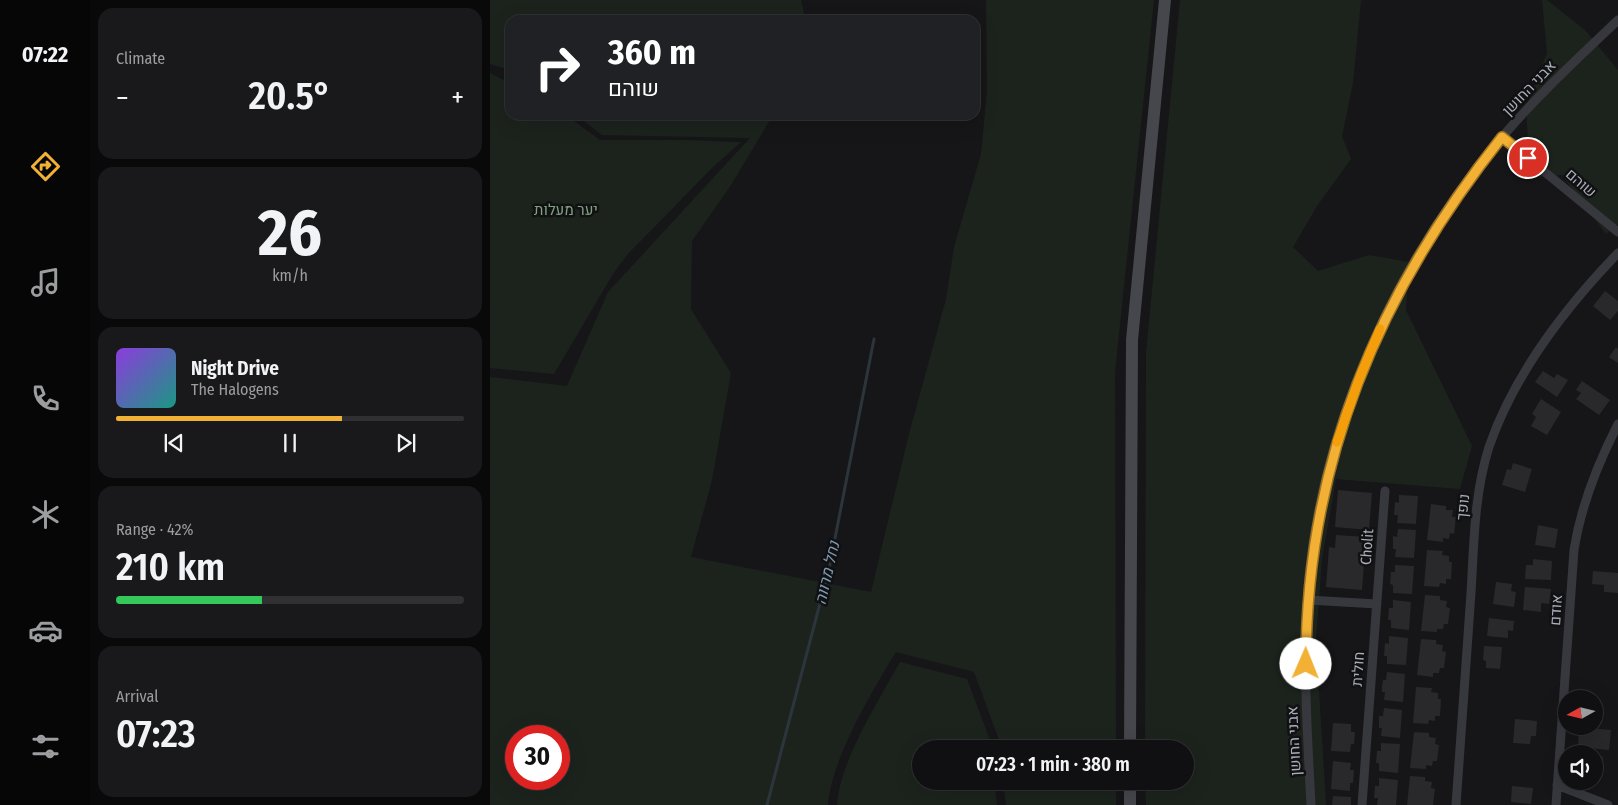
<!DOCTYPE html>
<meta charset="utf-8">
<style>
body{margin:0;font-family:"Fira Sans Condensed",Heebo,sans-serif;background:#19191b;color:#f1f3f6;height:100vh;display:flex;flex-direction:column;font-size:19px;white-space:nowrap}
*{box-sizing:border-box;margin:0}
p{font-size:16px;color:#9c9d9f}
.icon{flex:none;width:28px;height:28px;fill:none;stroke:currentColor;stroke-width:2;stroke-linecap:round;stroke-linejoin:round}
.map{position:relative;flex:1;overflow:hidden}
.details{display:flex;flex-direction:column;gap:8px;padding:8px;background:#09090a;width:400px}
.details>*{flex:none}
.guide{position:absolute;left:15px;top:15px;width:475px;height:105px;border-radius:15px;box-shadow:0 5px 20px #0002,0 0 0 1px #303032;background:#202124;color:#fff;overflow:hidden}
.needle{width:32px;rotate:262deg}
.fabs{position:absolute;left:1068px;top:690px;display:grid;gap:10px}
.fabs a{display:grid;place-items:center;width:45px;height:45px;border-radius:50%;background:#101012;box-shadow:0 5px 20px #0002,0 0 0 1px #303032;font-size:25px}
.speed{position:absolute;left:15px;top:725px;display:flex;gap:10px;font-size:25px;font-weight:700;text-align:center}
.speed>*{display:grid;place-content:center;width:65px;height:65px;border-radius:50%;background:#101012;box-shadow:0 5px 20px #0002,0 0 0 1px #303032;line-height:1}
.speed .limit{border:8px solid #d22;background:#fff;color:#111}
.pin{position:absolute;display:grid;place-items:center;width:42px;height:42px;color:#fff;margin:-21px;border:2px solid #fff;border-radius:50%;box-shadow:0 1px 5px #0007}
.me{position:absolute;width:55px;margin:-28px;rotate:1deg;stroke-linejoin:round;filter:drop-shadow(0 0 4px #0008)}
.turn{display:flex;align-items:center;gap:18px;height:105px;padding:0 20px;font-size:22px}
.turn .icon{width:65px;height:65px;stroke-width:2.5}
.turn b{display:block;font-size:35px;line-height:42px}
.big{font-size:38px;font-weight:600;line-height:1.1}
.details .card{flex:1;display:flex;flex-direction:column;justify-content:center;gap:8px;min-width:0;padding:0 18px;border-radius:15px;background:#19191b}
.details .dial{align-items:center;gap:0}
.dial b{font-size:65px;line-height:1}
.song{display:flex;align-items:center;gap:15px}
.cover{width:60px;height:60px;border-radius:8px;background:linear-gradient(135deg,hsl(270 70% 55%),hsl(170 70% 35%))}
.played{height:5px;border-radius:2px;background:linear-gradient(90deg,#f2b134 65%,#303032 65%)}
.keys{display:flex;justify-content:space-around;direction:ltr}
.heat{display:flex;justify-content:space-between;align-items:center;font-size:28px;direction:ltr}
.charge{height:8px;border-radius:4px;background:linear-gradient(90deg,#34c759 42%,#303032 0)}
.trip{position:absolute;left:422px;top:740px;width:282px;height:50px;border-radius:25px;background:#101012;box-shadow:0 5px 20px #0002,0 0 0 1px #303032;font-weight:600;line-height:50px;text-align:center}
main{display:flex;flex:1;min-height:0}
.tabs{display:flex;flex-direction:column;width:90px;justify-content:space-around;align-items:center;background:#060607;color:#9c9d9f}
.tabs .icon{width:35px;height:35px}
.tabs .active{color:#f2b134}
.tabs b{font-size:22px;color:#f1f3f6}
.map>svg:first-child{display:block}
.green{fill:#1c231d;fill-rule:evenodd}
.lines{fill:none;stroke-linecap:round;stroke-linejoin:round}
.stream{stroke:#2c353c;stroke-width:3}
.building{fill:#29292c}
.minor{stroke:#37383d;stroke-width:9}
.secondary{stroke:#45474d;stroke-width:12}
.route-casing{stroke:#9d7322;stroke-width:12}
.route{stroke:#f2b134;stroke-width:9}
.slow{stroke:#f59e0b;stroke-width:9}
.labels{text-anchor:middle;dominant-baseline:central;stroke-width:5;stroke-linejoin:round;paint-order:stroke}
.street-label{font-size:15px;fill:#a8adb8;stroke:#111113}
.park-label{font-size:15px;fill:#7fa381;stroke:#111113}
.water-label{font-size:16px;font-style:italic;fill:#7f9bb3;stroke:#111113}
</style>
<main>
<nav class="tabs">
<b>07:22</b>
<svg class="icon active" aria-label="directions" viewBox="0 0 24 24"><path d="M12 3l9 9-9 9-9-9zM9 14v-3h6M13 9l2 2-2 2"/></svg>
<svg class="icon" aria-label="music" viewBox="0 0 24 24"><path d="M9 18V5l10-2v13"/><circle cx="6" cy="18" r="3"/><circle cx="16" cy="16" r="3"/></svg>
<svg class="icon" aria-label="phone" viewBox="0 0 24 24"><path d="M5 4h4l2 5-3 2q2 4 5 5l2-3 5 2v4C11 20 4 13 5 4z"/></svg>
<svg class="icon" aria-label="climate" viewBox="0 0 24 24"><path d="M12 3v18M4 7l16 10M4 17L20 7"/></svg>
<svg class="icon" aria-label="car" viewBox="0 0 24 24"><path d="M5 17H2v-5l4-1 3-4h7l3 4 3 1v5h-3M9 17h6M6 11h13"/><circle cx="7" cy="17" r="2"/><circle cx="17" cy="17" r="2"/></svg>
<svg class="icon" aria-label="filters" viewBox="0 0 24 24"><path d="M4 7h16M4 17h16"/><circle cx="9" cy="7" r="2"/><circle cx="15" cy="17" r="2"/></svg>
</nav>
<section class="details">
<div class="card"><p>Climate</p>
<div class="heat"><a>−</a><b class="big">20.5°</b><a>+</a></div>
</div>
<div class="card dial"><b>26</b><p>km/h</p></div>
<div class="card">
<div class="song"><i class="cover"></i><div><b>Night Drive</b><p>The Halogens</p></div></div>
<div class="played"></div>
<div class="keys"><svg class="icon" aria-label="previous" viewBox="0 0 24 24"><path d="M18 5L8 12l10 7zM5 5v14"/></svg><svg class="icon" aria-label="pause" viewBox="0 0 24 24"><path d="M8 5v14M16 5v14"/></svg><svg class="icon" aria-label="next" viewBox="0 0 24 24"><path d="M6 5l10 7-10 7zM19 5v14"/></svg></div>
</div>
<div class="card"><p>Range · 42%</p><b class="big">210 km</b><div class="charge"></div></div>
<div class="card"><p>Arrival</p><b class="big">07:23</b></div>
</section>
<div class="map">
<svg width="1128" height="805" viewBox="0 0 1128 805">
<rect width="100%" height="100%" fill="#161618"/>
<path class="green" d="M 0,0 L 311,0 L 315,17 L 314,20 L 20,20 L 20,70 L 0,64 Z
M 496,0 L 664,0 L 625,372 L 626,749 L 510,749 L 508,737 L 484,672 L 406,652 C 382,691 341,760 338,805 L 0,805 L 0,377 L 77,386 L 118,292 L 260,138 L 112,135 L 86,115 L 283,115 L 241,185 L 202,241 L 201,309 L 241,373 L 222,480 L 201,557 L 381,592 L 419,434 L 456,299 L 464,247 L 491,154 L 497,91 ZM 26,736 L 69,736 L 69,779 L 26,779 Z
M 690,0 L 871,0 L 863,83 L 852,136 L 861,159 L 827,206 L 803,247 L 828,271 L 879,255 L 919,262 L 916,310 L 982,446 L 970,489 L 846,479 L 832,559 L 826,640 L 836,805 L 656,805 L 655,781 L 696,781 L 696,749 L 655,749 L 656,353 Z
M 1052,0 L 1057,0 L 1095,30 L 1128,70 L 1128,224 L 1116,234 L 1072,175 L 1040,178 L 1036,107 L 1057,53 Z
M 0,73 L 20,83 L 20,115 L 76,115 L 110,140 L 198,140 L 251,142 L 223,167 L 137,255 L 123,274 L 64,374 L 0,368 Z
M 410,662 L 477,679 L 500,740 L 501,749 L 431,749 L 431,781 L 504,781 L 507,805 L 347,805 C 349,763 389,700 410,662 Z
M 513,781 L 626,781 L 626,805 L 516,805 Z"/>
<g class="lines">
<path class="stream" d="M 277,805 L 339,569 L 384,339"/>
</g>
<path class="building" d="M 1115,291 L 1128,301 L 1128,311 L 1120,320 L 1103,306 Z
M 1126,347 L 1128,349 L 1128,363 L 1119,357 Z
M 1053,371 L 1064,378 L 1067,374 L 1078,380 L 1067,397 L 1045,382 Z
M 1092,381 L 1120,400 L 1109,415 L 1086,399 L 1091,393 L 1086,390 Z
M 1051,399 L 1071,412 L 1057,435 L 1041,426 L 1046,417 L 1042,414 Z
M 1023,463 L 1042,469 L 1035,492 L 1012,485 L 1017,469 L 1021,470 Z
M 848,490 L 882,493 L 879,530 L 845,527 Z
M 909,495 L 928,496 L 926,524 L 907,523 L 908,515 L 904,515 L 905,502 L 909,503 Z
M 941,504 L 956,506 L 956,510 L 963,510 L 962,517 L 966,517 L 964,534 L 960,533 L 959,539 L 953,538 L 953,542 L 937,540 Z
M 1048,525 L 1068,529 L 1065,548 L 1045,545 Z
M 908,529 L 926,530 L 924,558 L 905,557 L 906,549 L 903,549 L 903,536 L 907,537 Z
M 846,535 L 876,537 L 872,590 L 836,587 L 839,547 L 845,548 Z
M 937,550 L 953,551 L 952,555 L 959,556 L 959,562 L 962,562 L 961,579 L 956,579 L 956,584 L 950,583 L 949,587 L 934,586 Z
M 1043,559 L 1062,561 L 1061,580 L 1035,579 L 1036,565 L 1043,565 Z
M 905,565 L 924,566 L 922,594 L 903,593 L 903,585 L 900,584 L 901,572 L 905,572 Z
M 1103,571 L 1128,573 L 1128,593 L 1114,592 L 1114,585 L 1102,584 Z
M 1006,582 L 1022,584 L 1021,591 L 1026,592 L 1024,607 L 1003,604 Z
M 1035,587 L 1061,589 L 1059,604 L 1051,603 L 1051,612 L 1033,610 Z
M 935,595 L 950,596 L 950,600 L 957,601 L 956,607 L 960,608 L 958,624 L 954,624 L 953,629 L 947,629 L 947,632 L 931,631 Z
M 903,600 L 921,602 L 919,630 L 901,628 L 901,620 L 898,620 L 899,608 L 903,608 Z
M 999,618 L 1024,621 L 1023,631 L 1018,630 L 1018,638 L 997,636 Z
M 899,636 L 918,638 L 916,665 L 897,664 L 897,656 L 894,656 L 895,643 L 899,644 Z
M 931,639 L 946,640 L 946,644 L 953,645 L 952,651 L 956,652 L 954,668 L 950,668 L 949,673 L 943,673 L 943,677 L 927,675 Z
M 994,646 L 1012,647 L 1010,669 L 996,668 L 996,661 L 993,660 Z
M 897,672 L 915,674 L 913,702 L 894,700 L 895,692 L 892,692 L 892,686 L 893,680 L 896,680 Z
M 926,687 L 942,688 L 941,692 L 948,693 L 948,699 L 951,699 L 950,716 L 945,716 L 945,721 L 939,720 L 938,724 L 923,723 Z
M 894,708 L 912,710 L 910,738 L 891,736 L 892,728 L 889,728 L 889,716 L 893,716 Z
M 1025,719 L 1047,721 L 1046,736 L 1041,736 L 1040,744 L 1023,743 Z
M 843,723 L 861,724 L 861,732 L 865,732 L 864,744 L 861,744 L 860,752 L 841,751 Z
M 1089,727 L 1121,730 L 1119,750 L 1088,747 Z
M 924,732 L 939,733 L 939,737 L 946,738 L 945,744 L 949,745 L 947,761 L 943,761 L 942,766 L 936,765 L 936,769 L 920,768 Z
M 891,743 L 910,744 L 908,773 L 889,771 L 889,763 L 886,763 L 887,751 L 891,751 Z
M 1104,756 L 1113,757 L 1112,776 L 1104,775 Z
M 843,761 L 861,763 L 860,770 L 864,770 L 863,783 L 860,783 L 860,791 L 841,789 Z
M 920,776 L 935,777 L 935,781 L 942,782 L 941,788 L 945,789 L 943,805 L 917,805 Z
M 889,778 L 908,780 L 906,805 L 887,805 L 888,798 L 884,798 L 885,786 L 889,786 Z
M 1022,786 L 1043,788 L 1041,804 L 1021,802 Z
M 843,796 L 861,797 L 861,805 L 842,805 Z"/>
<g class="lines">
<path class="minor" d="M 1012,137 L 1128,232
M 818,600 L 887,604
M 1067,785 L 1118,805
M 821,805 C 817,728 812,652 819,575 C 835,417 909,257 1013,136 C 1048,95 1088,58 1128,20
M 872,805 L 895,491
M 966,805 C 971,734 976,664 981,593 C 984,544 984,494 999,447 C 1024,374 1075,308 1128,253
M 1066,805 L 1084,550 C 1091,505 1107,465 1128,424"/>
<path class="secondary" d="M 640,749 L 642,340 L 675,0
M 640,781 L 640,805"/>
</g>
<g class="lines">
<defs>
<path id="route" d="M 816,664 C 816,463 888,293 1012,137 L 1038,158"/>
</defs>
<use href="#route" class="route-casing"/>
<use href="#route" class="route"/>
<path class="slow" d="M 847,442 L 871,374 L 890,329"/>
</g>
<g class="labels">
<g class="street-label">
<text transform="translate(1039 88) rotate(-46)">אבני החושן</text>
<text transform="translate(1091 183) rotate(41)">שוהם</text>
<text transform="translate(973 507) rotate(-84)">נופך</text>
<text transform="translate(877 547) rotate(-86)">Cholit</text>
<text transform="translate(1066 610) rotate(-86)">אודם</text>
<text transform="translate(868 669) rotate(-86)">חולית</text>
<text transform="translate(804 741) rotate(-93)">אבני החושן</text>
</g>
<g class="park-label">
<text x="76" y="210">יער מעלות</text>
</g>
<g class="water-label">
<text transform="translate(337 573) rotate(-77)">נחל מרווה</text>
</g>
</g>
</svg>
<div class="fabs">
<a><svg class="needle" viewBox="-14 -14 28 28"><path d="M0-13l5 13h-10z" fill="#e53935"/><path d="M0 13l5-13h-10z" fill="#9c9d9f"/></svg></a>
<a><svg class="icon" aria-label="sound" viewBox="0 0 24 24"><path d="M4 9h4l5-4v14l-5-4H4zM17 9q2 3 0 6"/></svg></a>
</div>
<div class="speed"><div class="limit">30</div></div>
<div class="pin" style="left:1038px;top:158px;background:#d93025"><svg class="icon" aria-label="arrive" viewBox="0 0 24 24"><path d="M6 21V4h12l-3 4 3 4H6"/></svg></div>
<svg class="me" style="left:816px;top:664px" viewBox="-20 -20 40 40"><circle r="19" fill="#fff"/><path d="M0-13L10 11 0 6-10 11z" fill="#f2b134"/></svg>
<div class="trip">07:23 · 1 min · 380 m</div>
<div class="guide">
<div class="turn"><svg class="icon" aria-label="right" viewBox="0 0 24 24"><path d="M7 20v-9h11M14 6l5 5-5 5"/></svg><div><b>360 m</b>שוהם</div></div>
</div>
</div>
</main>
